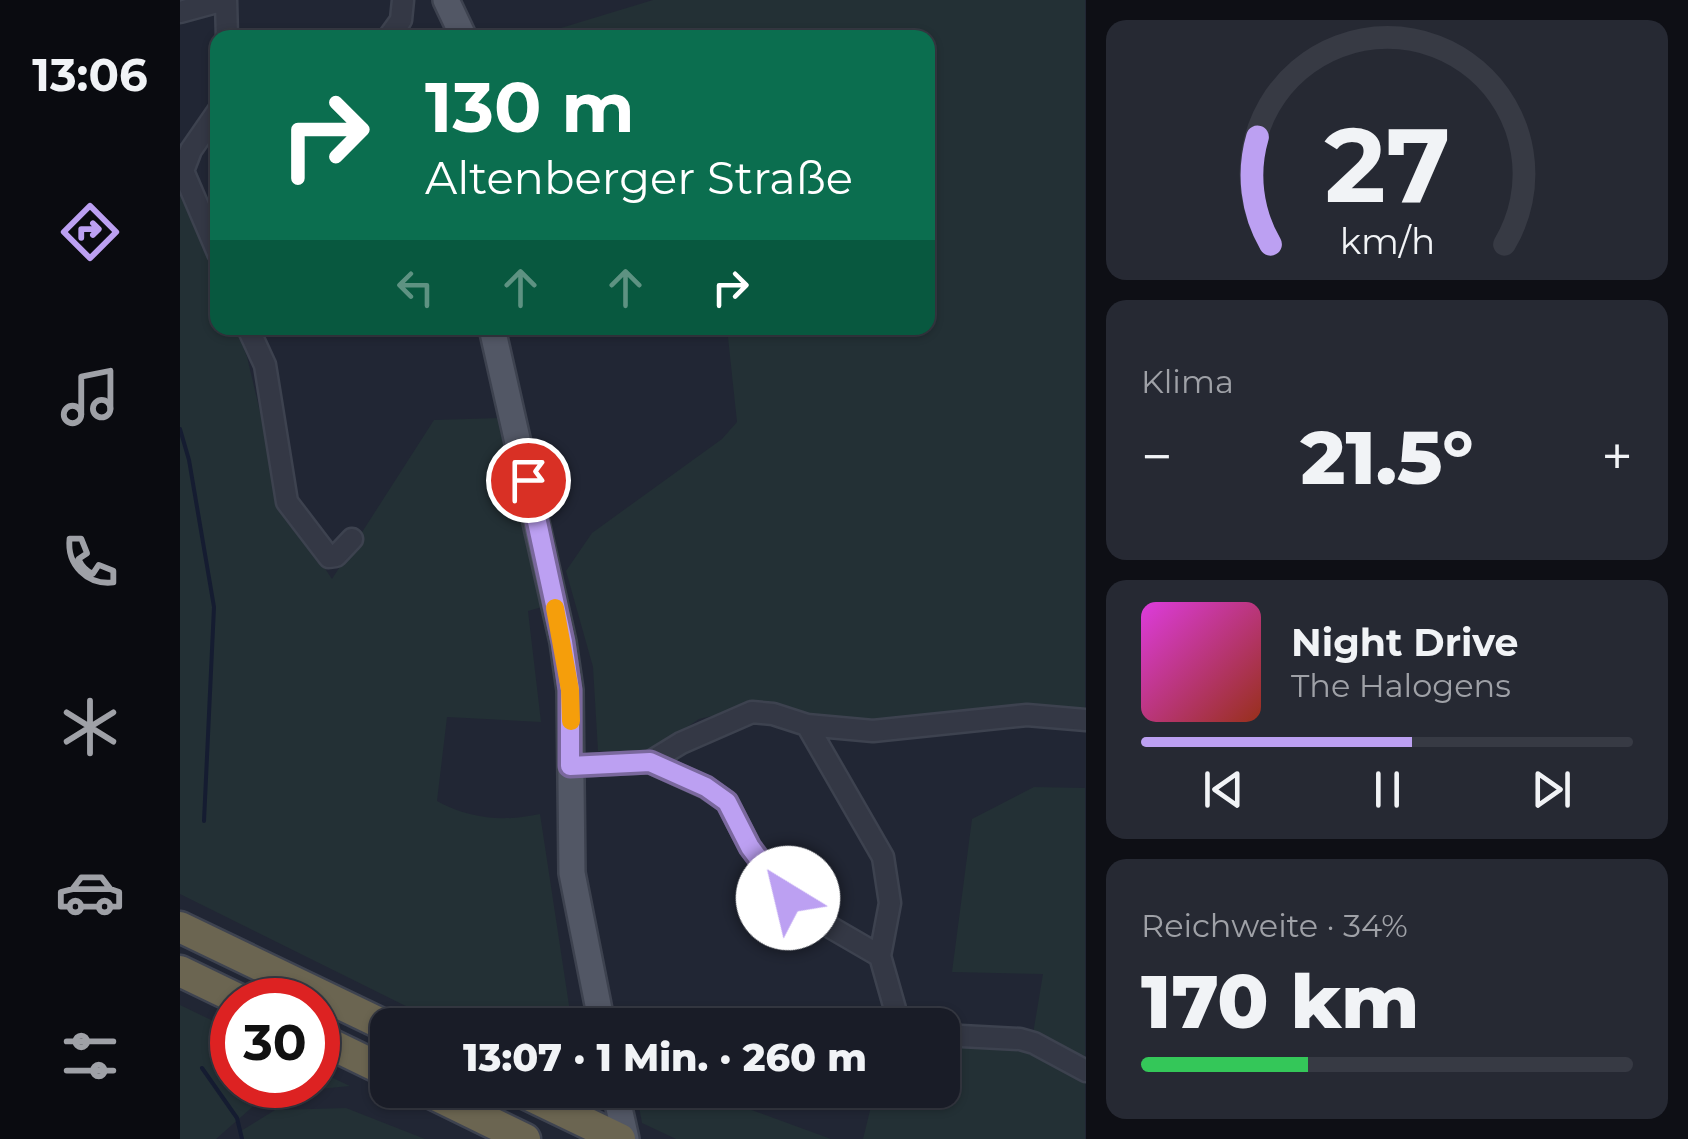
<!DOCTYPE html>
<html lang="de">
<meta charset="utf-8">
<style>
body{margin:0;font-family:Montserrat,sans-serif;background:#262933;color:#f1f3f6;height:100vh;display:flex;flex-direction:column;font-size:38px;white-space:nowrap}
*{box-sizing:border-box;margin:0}
p{font-size:32px;color:#9fa1a7}
.icon{flex:none;width:55px;height:55px;fill:none;stroke:currentColor;stroke-width:2;stroke-linecap:round;stroke-linejoin:round}
.map{position:relative;flex:1;overflow:hidden}
.side{display:flex;flex-direction:column;gap:20px;padding:20px;background:#0e0f15;width:602px}
.side>*{flex:none}
.guide{position:absolute;left:30px;top:30px;width:725px;height:305px;border-radius:20px;box-shadow:0 2px 8px #0004,0 0 0 2px #373a44;background:#0b6e4f;color:#fff;overflow:hidden}
.speed{position:absolute;left:30px;top:978px;display:flex;gap:20px;font-size:50px;font-weight:700;text-align:center}
.speed>*{display:grid;place-content:center;width:130px;height:130px;border-radius:50%;background:#191c27;box-shadow:0 2px 8px #0004,0 0 0 2px #373a44;line-height:1}
.speed .limit{border:15px solid #d22;background:#fff;color:#111}
.pin{position:absolute;display:grid;place-items:center;width:85px;height:85px;color:#fff;margin:-42px;border:5px solid #fff;border-radius:50%;box-shadow:0 2px 10px #0007}
.me{position:absolute;width:110px;margin:-55px;rotate:324deg;stroke-linejoin:round;filter:drop-shadow(0 0 8px #0008)}
.turn{display:flex;align-items:center;gap:35px;height:210px;padding:0 50px;font-size:45px}
.turn .icon{width:130px;height:130px;stroke-width:2.5}
.turn b{display:block;font-size:70px;line-height:85px}
.lanes{display:flex;align-items:center;height:95px;padding:0 50px;background:#0003;justify-content:center;gap:50px;direction:ltr}
.lanes .off{opacity:.35}
.big{font-size:75px;font-weight:800;line-height:1.1}
.side .tile{flex:1;display:flex;flex-direction:column;justify-content:center;gap:15px;min-width:0;padding:0 35px;border-radius:20px;background:#262933}
.side .dial{align-items:center;gap:0}
.dial svg{height:260px;overflow:visible;fill:none;stroke:#373a44;stroke-width:7;stroke-linecap:round;text-anchor:middle}
.dial text{fill:#f1f3f6;stroke:none}
.song{display:flex;align-items:center;gap:30px}
.cover{width:120px;height:120px;border-radius:15px;background:linear-gradient(135deg,hsl(300 70% 55%),hsl(10 70% 35%))}
.played{height:10px;border-radius:5px;background:linear-gradient(90deg,#bca0f2 55%,#373a44 55%)}
.keys{display:flex;justify-content:space-around;direction:ltr}
.heat{display:flex;justify-content:space-between;align-items:center;font-size:55px;direction:ltr}
.charge{height:15px;border-radius:8px;background:linear-gradient(90deg,#34c759 34%,#373a44 0)}
.trip{position:absolute;left:190px;top:1008px;width:590px;height:100px;border-radius:20px;background:#191c27;box-shadow:0 2px 8px #0004,0 0 0 2px #373a44;font-weight:800;line-height:100px;text-align:center}
main{display:flex;flex:1;min-height:0}
.menu{display:flex;flex-direction:column;width:180px;justify-content:space-around;align-items:center;background:#0a0b10;color:#9fa1a7}
.menu .icon{width:70px;height:70px}
.menu .current{color:#bca0f2}
.menu b{font-size:45px;color:#f1f3f6}
.map>svg:first-child{display:block}
.green{fill:#233035}
.lines{fill:none;stroke-linecap:round;stroke-linejoin:round}
.stream{stroke:#151c31;stroke-width:4}
.minor-casing{stroke:#3d424f;stroke-width:25}
.major-casing{stroke:#3d424f;stroke-width:30}
.highway-casing{stroke:#3e4350;stroke-width:35}
.minor{stroke:#343845;stroke-width:20}
.major{stroke:#525765;stroke-width:25}
.highway{stroke:#6b6551;stroke-width:30}
.route-casing{stroke:#7a689d;stroke-width:25}
.route{stroke:#bca0f2;stroke-width:18}
.slow{stroke:#f59e0b;stroke-width:18}
</style>
<main>
<nav class="menu">
<b>13:06</b>
<svg class="icon current" aria-label="directions" viewBox="0 0 24 24"><path d="M12 3l9 9-9 9-9-9zM9 14v-3h6M13 9l2 2-2 2"/></svg>
<svg class="icon" aria-label="music" viewBox="0 0 24 24"><path d="M9 18V5l10-2v13"/><circle cx="6" cy="18" r="3"/><circle cx="16" cy="16" r="3"/></svg>
<svg class="icon" aria-label="phone" viewBox="0 0 24 24"><path d="M5 4h4l2 5-3 2q2 4 5 5l2-3 5 2v4C11 20 4 13 5 4z"/></svg>
<svg class="icon" aria-label="climate" viewBox="0 0 24 24"><path d="M12 3v18M4 7l16 10M4 17L20 7"/></svg>
<svg class="icon" aria-label="car" viewBox="0 0 24 24"><path d="M5 17H2v-5l4-1 3-4h7l3 4 3 1v5h-3M9 17h6M6 11h13"/><circle cx="7" cy="17" r="2"/><circle cx="17" cy="17" r="2"/></svg>
<svg class="icon" aria-label="filters" viewBox="0 0 24 24"><path d="M4 7h16M4 17h16"/><circle cx="9" cy="7" r="2"/><circle cx="15" cy="17" r="2"/></svg>
</nav>
<div class="map">
<svg width="906" height="1139" viewBox="0 0 906 1139">
<rect width="100%" height="100%" fill="#212634"/>
<path class="green" d="M 473,0 L 905,0 L 905,713 L 740,723 L 642,719 L 567,708 L 519,719 L 472,751 L 418,751 L 413,667 L 386,571 L 412,533 L 542,439 L 557,422 L 547,328 L 748,328 L 748,38 L 348,38 Z
M 0,183 L 37,280 L 38,328 L 56,328 L 67,357 L 102,504 L 152,579 L 254,420 L 321,418 L 362,607 L 348,611 L 361,722 L 267,717 L 257,801 C 290,819 324,822 360,814 L 392,1025 L 264,1025 L 0,894 Z
M 854,787 L 905,788 L 905,1139 L 683,1139 L 695,1090 L 762,1090 L 763,1043 L 851,1046 L 863,974 L 772,972 L 792,819 Z
M 0,1005 L 52,1030 L 52,1085 L 138,1085 L 138,1071 L 170,1086 L 87,1094 L 36,1139 L 0,1139 Z
M 456,1090 L 517,1090 L 651,1139 L 496,1139 L 462,1123 Z
M 166,1108 L 245,1139 L 64,1139 L 61,1131 L 95,1110 Z"/>
<g class="lines">
<path class="stream" d="M 0,429 L 9,460 L 34,607 L 24,821
M 22,1068 L 57,1118 L 62,1139"/>
<defs>
<path id="minor" d="M 46,0 L 47,38
M 0,12 L 44,0
M 208,38 L 221,20 L 223,0
M 38,111 L 11,150 L 3,171 L 38,253
M 68,328 L 85,365 L 107,502 L 149,557 L 156,556 L 172,539
M 627,725 L 703,857 L 710,903 L 700,956 L 717,1016 L 723,1025
M 470,762 L 525,787 L 547,802 L 570,847 L 619,909 L 700,956
M 390,766 L 470,762 L 501,743 L 572,712 L 593,714 L 627,725 L 693,731 L 847,715 L 906,720
M 762,1035 L 840,1039 L 854,1043 L 906,1071"/>
<path id="major" d="M 266,0 L 284,38
M 312,328 L 383,642 L 390,690 L 392,873 L 422,1025
M 435,1090 L 446,1139"/>
<path id="highway" d="M 0,927 L 208,1027
M 0,971 L 60,1000
M 138,1038 L 208,1072
M 245,1090 L 345,1139
M 338,1090 L 440,1139"/>
</defs>
<use href="#minor" class="minor-casing"/>
<use href="#major" class="major-casing"/>
<use href="#highway" class="highway-casing"/>
<use href="#minor" class="minor"/>
<use href="#major" class="major"/>
<use href="#highway" class="highway"/>
</g>
<g class="lines">
<defs>
<path id="route" d="M 348,480 L 383,642 L 390,690 L 390,766 L 470,762 L 526,787 L 547,802 L 570,847 L 608,898"/>
</defs>
<use href="#route" class="route-casing"/>
<use href="#route" class="route"/>
<path class="slow" d="M 375,608 L 390,690 L 391,721"/>
</g>
</svg>
<div class="speed"><div class="limit">30</div></div>
<div class="pin" style="left:348px;top:480px;background:#d93025"><svg class="icon" aria-label="arrive" viewBox="0 0 24 24"><path d="M6 21V4h12l-3 4 3 4H6"/></svg></div>
<svg class="me" style="left:608px;top:898px" viewBox="-20 -20 40 40"><circle r="19" fill="#fff"/><path d="M0-13L10 11 0 6-10 11z" fill="#bca0f2"/></svg>
<div class="trip">13:07 · 1 Min. · 260 m</div>
<div class="guide">
<div class="turn"><svg class="icon" aria-label="right" viewBox="0 0 24 24"><path d="M7 20v-9h11M14 6l5 5-5 5"/></svg><div><b>130 m</b>Altenberger Straße</div></div>
<div class="lanes"><svg class="icon off" aria-label="left" viewBox="0 0 24 24"><path d="M17 20v-9H6M10 6l-5 5 5 5"/></svg><svg class="icon off" aria-label="ahead" viewBox="0 0 24 24"><path d="M12 20V5M6 11l6-6 6 6"/></svg><svg class="icon off" aria-label="ahead" viewBox="0 0 24 24"><path d="M12 20V5M6 11l6-6 6 6"/></svg><svg class="icon" aria-label="right" viewBox="0 0 24 24"><path d="M7 20v-9h11M14 6l5 5-5 5"/></svg></div>
</div>
</div>
<section class="side">
<div class="tile dial"><svg viewBox="0 0 100 80">
<path d="M14 69A42 42 0 1 1 86 69"/>
<path d="M14 69A42 42 0 0 1 10 36" stroke="#bca0f2"/>
<text x="50" y="56" font-size="32" font-weight="700">27</text>
<text x="50" y="72" font-size="11">km/h</text>
</svg></div>
<div class="tile"><p>Klima</p>
<div class="heat"><a>−</a><b class="big">21.5°</b><a>+</a></div>
</div>
<div class="tile">
<div class="song"><i class="cover"></i><div><b>Night Drive</b><p>The Halogens</p></div></div>
<div class="played"></div>
<div class="keys"><svg class="icon" aria-label="previous" viewBox="0 0 24 24"><path d="M18 5L8 12l10 7zM5 5v14"/></svg><svg class="icon" aria-label="pause" viewBox="0 0 24 24"><path d="M8 5v14M16 5v14"/></svg><svg class="icon" aria-label="next" viewBox="0 0 24 24"><path d="M6 5l10 7-10 7zM19 5v14"/></svg></div>
</div>
<div class="tile"><p>Reichweite · 34%</p><b class="big">170 km</b><div class="charge"></div></div>
</section>
</main>
